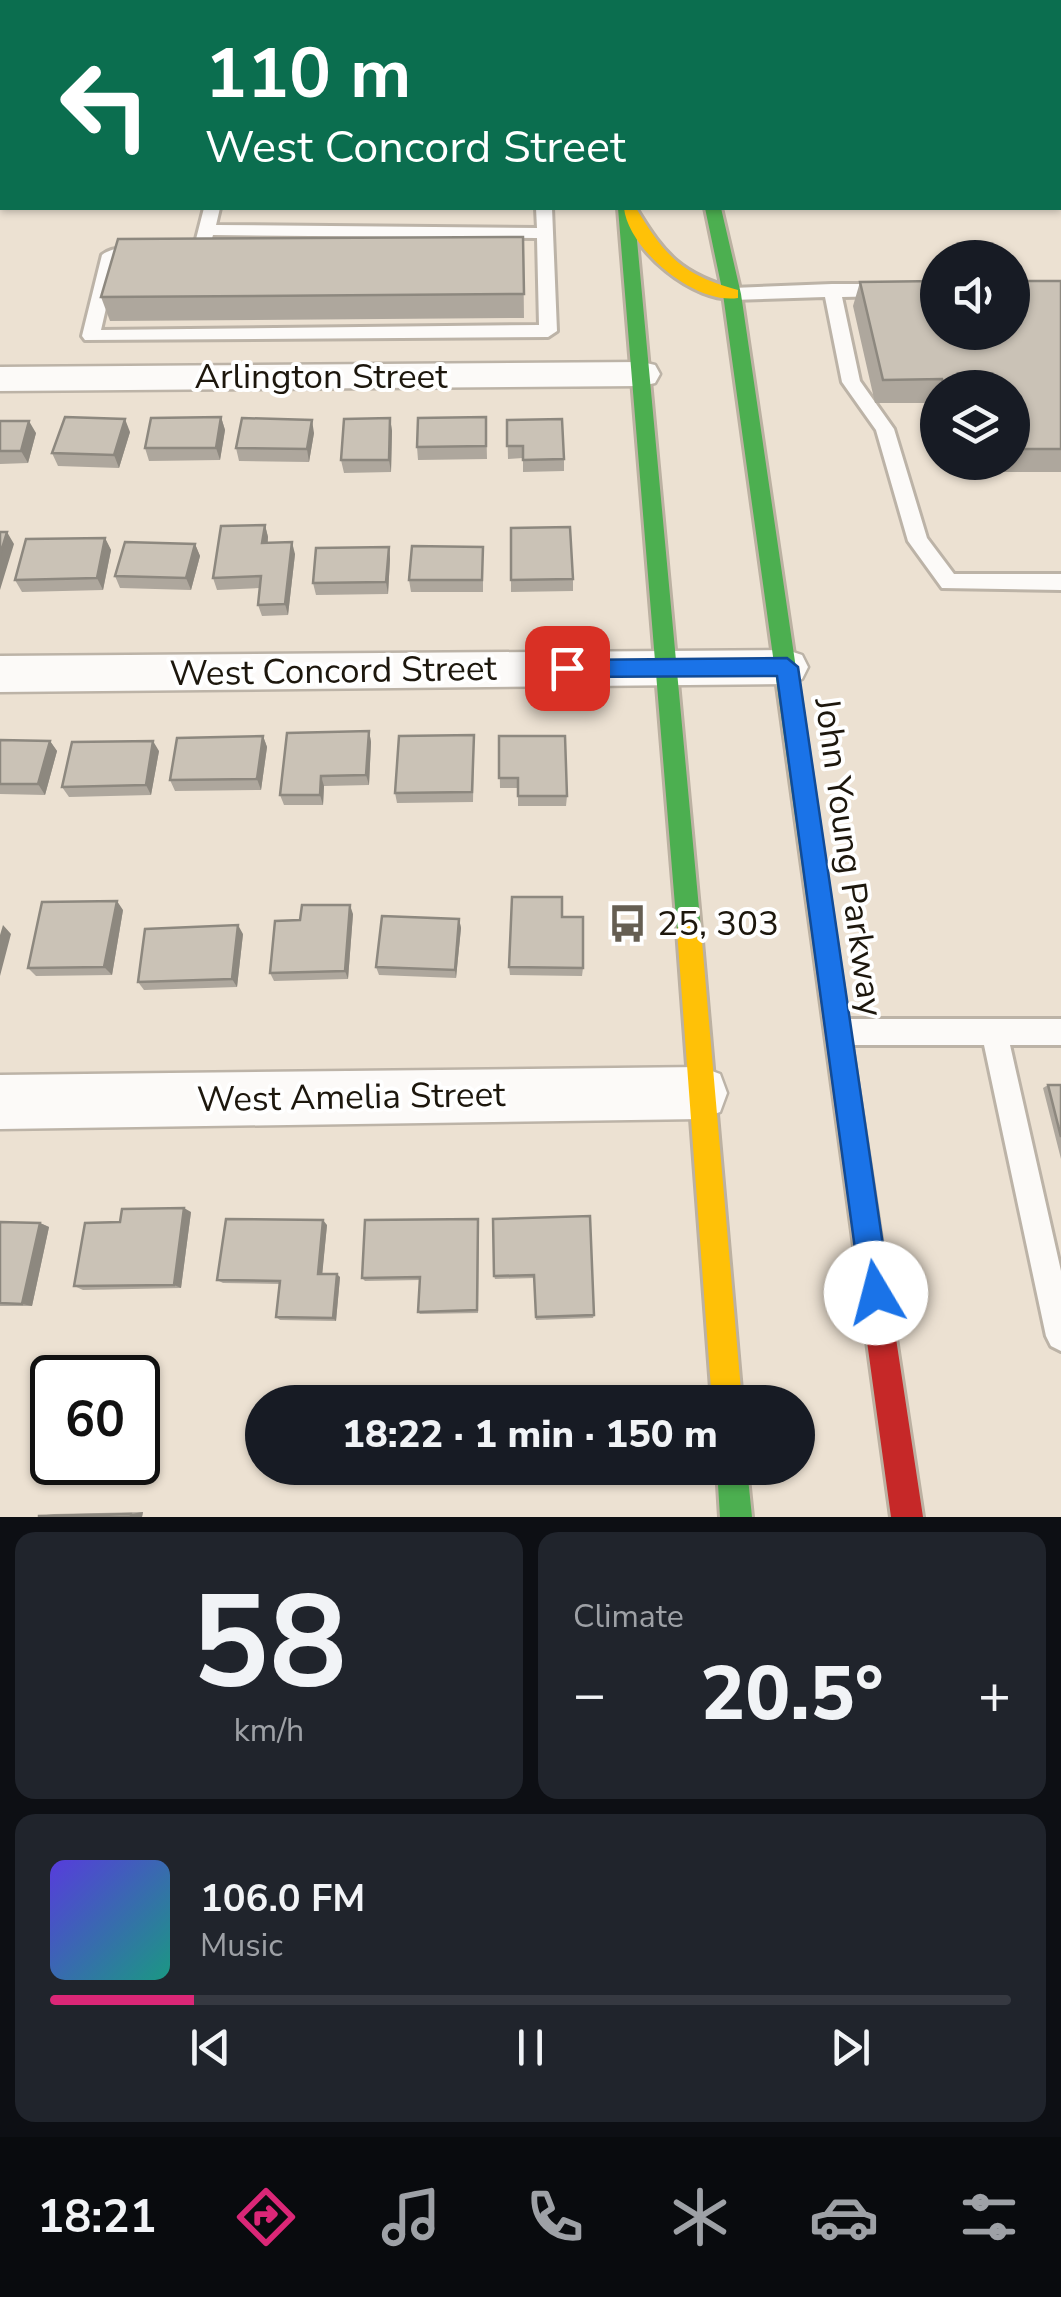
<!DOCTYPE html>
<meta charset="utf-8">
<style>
body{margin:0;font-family:"Nunito Sans",sans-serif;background:#20242c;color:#f1f3f6;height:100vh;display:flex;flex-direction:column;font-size:38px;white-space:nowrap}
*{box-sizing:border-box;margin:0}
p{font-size:32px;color:#9ea1a6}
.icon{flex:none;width:55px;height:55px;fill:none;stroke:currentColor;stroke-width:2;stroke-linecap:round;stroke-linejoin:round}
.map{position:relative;height:1517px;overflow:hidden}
.details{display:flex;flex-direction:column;gap:15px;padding:15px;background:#0d0f14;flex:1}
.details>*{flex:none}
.top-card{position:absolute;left:0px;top:0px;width:1062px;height:210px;box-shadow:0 2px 8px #0004;background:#0b6e4f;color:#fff;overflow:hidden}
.controls{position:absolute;left:920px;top:240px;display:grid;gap:20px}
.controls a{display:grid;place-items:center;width:110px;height:110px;border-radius:50%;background:#171b24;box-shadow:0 2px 8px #0004;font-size:50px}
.speed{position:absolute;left:30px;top:1355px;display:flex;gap:20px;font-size:50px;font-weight:700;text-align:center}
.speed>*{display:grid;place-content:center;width:130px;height:130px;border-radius:50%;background:#171b24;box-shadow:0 2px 8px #0004;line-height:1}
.speed .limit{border:5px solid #111;border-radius:15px;background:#fff;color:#111}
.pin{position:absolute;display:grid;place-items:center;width:85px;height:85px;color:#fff;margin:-42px;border-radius:20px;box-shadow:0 5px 15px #0006}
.me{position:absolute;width:110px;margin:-55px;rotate:352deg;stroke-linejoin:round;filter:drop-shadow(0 0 8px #0008)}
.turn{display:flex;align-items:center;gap:35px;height:210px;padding:0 40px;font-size:45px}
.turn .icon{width:130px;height:130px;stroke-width:2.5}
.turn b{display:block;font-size:70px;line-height:85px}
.big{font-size:75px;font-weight:800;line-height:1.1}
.details .card{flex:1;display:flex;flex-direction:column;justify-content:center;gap:15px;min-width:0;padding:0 35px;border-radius:20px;background:#20242c}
.details .dial{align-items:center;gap:0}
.dial b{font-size:130px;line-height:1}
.song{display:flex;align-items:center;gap:30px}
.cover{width:120px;height:120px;border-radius:15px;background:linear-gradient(135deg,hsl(250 70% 55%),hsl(170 70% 35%))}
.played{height:10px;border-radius:5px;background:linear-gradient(90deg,#db2777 15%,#363941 15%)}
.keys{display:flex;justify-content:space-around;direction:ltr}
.heat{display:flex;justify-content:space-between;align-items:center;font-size:55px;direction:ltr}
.details .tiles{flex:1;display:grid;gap:15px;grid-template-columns:1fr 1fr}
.card:last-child{grid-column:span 2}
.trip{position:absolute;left:245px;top:1385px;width:570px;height:100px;border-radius:50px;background:#171b24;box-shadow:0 2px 8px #0004;font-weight:800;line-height:100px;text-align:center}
.tabs{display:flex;height:160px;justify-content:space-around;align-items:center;background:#090b0e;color:#9ea1a6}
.tabs .icon{width:70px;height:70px}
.tabs .active{color:#db2777}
.tabs b{font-size:45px;color:#f1f3f6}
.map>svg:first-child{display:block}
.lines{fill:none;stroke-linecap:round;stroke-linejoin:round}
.lane-casing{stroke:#bcb3a7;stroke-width:6}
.street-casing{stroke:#bcb3a7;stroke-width:5}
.fast-casing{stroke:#bcb1a2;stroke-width:6}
.slow-casing{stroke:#bcb1a2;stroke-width:6}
.jam-casing{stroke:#bcb1a2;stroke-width:6}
.lane{fill:#fcfaf8;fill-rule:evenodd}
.street{fill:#fcfaf8;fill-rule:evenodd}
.fast{fill:#4caf50;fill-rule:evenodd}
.slow{fill:#ffc107;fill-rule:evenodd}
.jam{fill:#c62828;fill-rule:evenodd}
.wall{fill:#aea79d}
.shaded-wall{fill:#8d887f}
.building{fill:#cac2b6;stroke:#8d887f;stroke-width:2.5}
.route{fill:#1a73e8;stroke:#114b97;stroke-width:2.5}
.labels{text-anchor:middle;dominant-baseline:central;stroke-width:8;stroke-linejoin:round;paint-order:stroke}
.street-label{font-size:35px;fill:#1d170d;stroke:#fff}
.poi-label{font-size:35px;fill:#1d170d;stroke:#fff;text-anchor:start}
</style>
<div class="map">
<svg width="1061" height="1517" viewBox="0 0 1061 1517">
<rect width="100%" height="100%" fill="#ece1d2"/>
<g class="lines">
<defs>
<path id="lane" d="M 744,0 L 758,0 L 759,2 L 746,2 Z
M 809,0 L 823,0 L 823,2 L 810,2 Z
M 839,0 L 853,0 L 854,2 L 841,2 Z
M 892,0 L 906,0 L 907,2 L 894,2 Z
M 1060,22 L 1061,22 L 1061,30 L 1060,30 Z
M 204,208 L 220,208 L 216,225 L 537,228 L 536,208 L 552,208 L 557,331 L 548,337 L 85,340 L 82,336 L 102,255 C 112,246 141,245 151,254 L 143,259 L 117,260 L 101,330 L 539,325 L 537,238 L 213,235 L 207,256 L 179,257 L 179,249 L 194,247 Z
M 832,284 L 938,284 L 938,295 L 842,297 L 860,381 L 894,429 L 927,538 L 954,574 L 1061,574 L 1061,590 L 942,588 L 908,541 L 876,430 L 842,382 L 825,297 L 732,300 L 723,294 L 732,288 Z
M 840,1019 L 1061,1019 L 1061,1045 L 1010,1045 L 1061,1271 L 1061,1351 L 1051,1346 L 1046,1336 L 984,1045 L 840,1045 L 831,1041 L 827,1032 L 831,1023 Z"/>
<path id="street" d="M 642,362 L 655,365 L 660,374 L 655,383 L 642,386 L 0,391 L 0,367 Z
M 787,650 L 802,655 L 808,667 L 802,679 L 787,684 L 0,692 L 0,656 Z
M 701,1067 L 720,1074 L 727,1093 L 720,1112 L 701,1119 L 0,1129 L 0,1075 Z"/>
<path id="fast" d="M 661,0 L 675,0 L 676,2 L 663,2 Z
M 618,208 L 634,208 L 701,930 L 698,938 L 689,941 L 680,938 L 677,930 Z
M 705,208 L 721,208 L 741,294 L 840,968 L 837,976 L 828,980 L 819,976 L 816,968 L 723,294 Z
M 717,1468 L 747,1468 L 752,1517 L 720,1517 Z"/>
<path id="slow" d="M 624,208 L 636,208 C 665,256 682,275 738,290 L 738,298 C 695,305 628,249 624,208 Z
M 689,919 L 698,922 L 701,930 L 742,1402 L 712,1402 L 677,930 L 680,922 Z"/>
<path id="jam" d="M 584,0 L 598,0 L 599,2 L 586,2 Z
M 828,956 L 837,960 L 840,968 L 923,1517 L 891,1517 L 816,968 L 819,960 Z"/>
</defs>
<use href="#lane" class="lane-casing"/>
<use href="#street" class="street-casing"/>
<use href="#fast" class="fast-casing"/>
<use href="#slow" class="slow-casing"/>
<use href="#jam" class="jam-casing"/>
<use href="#lane" class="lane"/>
<use href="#street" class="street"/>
<use href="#fast" class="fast"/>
<use href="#slow" class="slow"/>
<use href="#jam" class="jam"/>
</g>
<path class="wall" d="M 0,0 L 263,0 L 263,2 L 2,2 L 2,87 L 0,93 Z
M 0,99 L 2,99 L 2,145 L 0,145 Z
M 229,208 L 424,208 L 230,209 Z
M 523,237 L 524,318 L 110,321 L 101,297 Z
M 1061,281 L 1061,472 L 952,472 L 949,462 L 1012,462 L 1012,388 L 938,388 L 938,418 L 933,403 L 875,403 L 853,306 L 860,282 Z
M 221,417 L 225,430 L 220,460 L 149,461 L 145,448 Z
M 486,417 L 487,459 L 418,460 L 417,447 Z
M 390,418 L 392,431 L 391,472 L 344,473 L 341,460 Z
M 507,420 L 564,459 L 564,471 L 523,472 L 523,458 L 508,459 Z
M 0,421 L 36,433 L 28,463 L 0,464 Z
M 130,432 L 119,468 L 58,466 L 52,453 Z
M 314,433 L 309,462 L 239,461 L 236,448 Z
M 265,525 L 268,537 L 268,543 L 295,554 L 288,615 L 262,616 L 258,605 L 260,588 L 217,590 L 213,578 Z
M 511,528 L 573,579 L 573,591 L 511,592 Z
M 105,538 L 111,550 L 103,590 L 22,592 L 15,580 Z
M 195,544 L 200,556 L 191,590 L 120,588 L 115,576 Z
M 389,547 L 390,559 L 388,594 L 316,595 L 313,583 Z
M 483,547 L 483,592 L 411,592 L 409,580 Z
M 369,731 L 371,742 L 369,785 L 324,786 L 323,805 L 284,805 L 280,795 Z
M 263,736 L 267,747 L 261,790 L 175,791 L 170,780 Z
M 499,736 L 567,796 L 566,806 L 518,806 L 518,788 L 500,788 Z
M 0,740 L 50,741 L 57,751 L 45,795 L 0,794 Z
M 474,746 L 473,802 L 397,803 L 395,793 Z
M 159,751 L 151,795 L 69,797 L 62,787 Z
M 123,910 L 112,975 L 36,976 L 28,968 Z
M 353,914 L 348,979 L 274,981 L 270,973 L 300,920 Z
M 459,919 L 461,928 L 456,978 L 379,975 L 376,967 Z
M 243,934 L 237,987 L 144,990 L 138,982 Z
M 509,967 L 583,968 L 582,976 L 510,975 Z
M 1048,1085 L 1061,1085 L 1061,1159 L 1043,1088 Z
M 191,1212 L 181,1288 L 83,1290 L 74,1286 L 120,1222 Z
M 590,1216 L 594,1315 L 593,1318 L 536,1320 L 534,1278 L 495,1279 L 494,1276 Z
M 0,1222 L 40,1223 L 49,1227 L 32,1306 L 0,1306 Z
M 479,1223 L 478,1313 L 420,1314 L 418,1312 L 420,1280 L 365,1281 L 362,1278 Z
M 327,1225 L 322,1274 L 340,1277 L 336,1321 L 280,1320 L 276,1317 L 280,1284 L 223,1283 L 217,1280 Z
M 143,1512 L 142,1517 L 39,1516 L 54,1514 Z"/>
<path class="shaded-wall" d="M 2,39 L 2,87 L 0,93 L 0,45 Z
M 221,417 L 225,430 L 220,460 L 216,448 Z
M 390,418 L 392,431 L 391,472 L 389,460 Z
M 125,419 L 130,432 L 119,468 L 114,455 Z
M 312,420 L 314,433 L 309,462 L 307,449 Z
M 29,421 L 36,433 L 28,463 L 21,451 Z
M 265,525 L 268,537 L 266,555 L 262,543 Z
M 7,532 L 14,544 L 0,590 L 0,555 Z
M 105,538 L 111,550 L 103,590 L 97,578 Z
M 292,542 L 295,554 L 288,615 L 285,604 Z
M 195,544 L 200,556 L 191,590 L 186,578 Z
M 389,547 L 390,559 L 388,594 L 386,582 Z
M 369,731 L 371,742 L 369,785 L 366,775 Z
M 263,736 L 267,747 L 261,790 L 257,779 Z
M 50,741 L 57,751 L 45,795 L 38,784 Z
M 153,741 L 159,751 L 151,795 L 146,785 Z
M 321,776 L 324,786 L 323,805 L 320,795 Z
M 117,901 L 123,910 L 112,975 L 104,967 Z
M 350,905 L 353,914 L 348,979 L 345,971 Z
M 459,919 L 461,928 L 456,978 L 455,970 Z
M 3,925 L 11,934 L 0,976 L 0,935 Z
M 238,925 L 243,934 L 237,987 L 232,979 Z
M 184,1208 L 191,1212 L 181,1288 L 174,1285 Z
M 323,1220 L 327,1225 L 322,1277 L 318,1274 Z
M 40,1223 L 49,1227 L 32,1306 L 22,1304 Z
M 337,1274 L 340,1277 L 336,1321 L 333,1318 Z
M 143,1512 L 142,1517 L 131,1517 L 131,1514 Z"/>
<path class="building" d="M 0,0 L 19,0 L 18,2 L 2,2 L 2,39 L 0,45 Z
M 153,0 L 217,0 L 216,2 L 152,2 Z
M 0,99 L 2,99 L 2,120 L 0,120 Z
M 523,237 L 524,294 L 101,297 L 118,239 Z
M 938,281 L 938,332 L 1012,332 L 1012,281 L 1061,281 L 1061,449 L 1012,449 L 1012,388 L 945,388 L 942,379 L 883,380 L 860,282 Z
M 65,417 L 125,419 L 114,455 L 52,453 Z
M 221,417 L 216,448 L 145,448 L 151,418 Z
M 486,417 L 486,446 L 417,447 L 418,418 Z
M 242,418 L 312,420 L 307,449 L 236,448 Z
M 390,418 L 389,460 L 341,460 L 344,419 Z
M 562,419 L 564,459 L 523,460 L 523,446 L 507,446 L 507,420 Z
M 0,421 L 29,421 L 21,451 L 0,451 Z
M 265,525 L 262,543 L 292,542 L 285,604 L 258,605 L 261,576 L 213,578 L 221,526 Z
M 570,527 L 573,579 L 511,580 L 511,528 Z
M 0,532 L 7,532 L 0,555 Z
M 105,538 L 97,578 L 15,580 L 26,539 Z
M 125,542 L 195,544 L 186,578 L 115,576 Z
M 412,546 L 483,547 L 482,580 L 409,580 Z
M 389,547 L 386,582 L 313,583 L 316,548 Z
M 369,731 L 366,775 L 321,776 L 320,795 L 280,795 L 287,733 Z
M 474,735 L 472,792 L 395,793 L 399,736 Z
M 263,736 L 257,779 L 170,780 L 177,738 Z
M 499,736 L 565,736 L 567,796 L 518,796 L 518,778 L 499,778 Z
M 0,740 L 50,741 L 38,784 L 0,784 Z
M 153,741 L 146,785 L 62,787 L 72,742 Z
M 512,897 L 562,897 L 562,917 L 583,917 L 583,968 L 509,967 Z
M 117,901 L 104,967 L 28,968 L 42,902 Z
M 302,905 L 350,905 L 345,971 L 270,973 L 275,921 L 300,920 Z
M 382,916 L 459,919 L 455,970 L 376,967 Z
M 238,925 L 232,979 L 138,982 L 145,929 Z
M 1048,1085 L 1061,1085 L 1061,1137 Z
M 184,1208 L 174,1285 L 74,1286 L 85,1223 L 120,1222 L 122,1209 Z
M 590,1216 L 594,1315 L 536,1317 L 534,1275 L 494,1276 L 493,1219 Z
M 226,1219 L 323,1220 L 318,1274 L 337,1274 L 333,1318 L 276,1317 L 280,1281 L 217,1280 Z
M 478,1219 L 477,1310 L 418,1312 L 420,1277 L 362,1278 L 365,1220 Z
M 0,1222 L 40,1223 L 22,1304 L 0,1303 Z
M 131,1514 L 131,1517 L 39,1517 L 39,1516 Z"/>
<path class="route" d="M 787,658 L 798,667 L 890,1293 L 886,1304 L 876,1308 L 865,1304 L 861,1293 L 777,676 L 567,677 L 556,668 L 567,660 Z"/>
<defs>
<symbol id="bus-bare" viewBox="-9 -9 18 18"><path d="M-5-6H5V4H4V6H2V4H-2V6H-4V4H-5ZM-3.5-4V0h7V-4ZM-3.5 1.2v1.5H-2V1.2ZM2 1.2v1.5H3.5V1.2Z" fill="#655e52" stroke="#fff" stroke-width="2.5" paint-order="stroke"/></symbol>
</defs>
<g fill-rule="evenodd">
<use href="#bus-bare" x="600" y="896" width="55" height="55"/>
</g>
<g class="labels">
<g class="street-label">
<text x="321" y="376">Arlington Street</text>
<text transform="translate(333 671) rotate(-1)">West Concord Street</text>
<text transform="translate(849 857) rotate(82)">John Young Parkway</text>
<text transform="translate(351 1097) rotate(-1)">West Amelia Street</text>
</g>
<g class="poi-label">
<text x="657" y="923">25, 303</text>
</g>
</g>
</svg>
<div class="controls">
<a><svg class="icon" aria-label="sound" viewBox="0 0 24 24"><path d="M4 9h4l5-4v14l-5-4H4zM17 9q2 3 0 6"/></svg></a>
<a><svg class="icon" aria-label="layers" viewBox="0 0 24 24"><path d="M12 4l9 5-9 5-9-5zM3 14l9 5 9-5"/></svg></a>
</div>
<div class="speed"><div class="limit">60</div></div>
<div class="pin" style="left:567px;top:668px;background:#d93025"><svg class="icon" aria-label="arrive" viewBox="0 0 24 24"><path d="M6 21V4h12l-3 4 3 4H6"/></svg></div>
<svg class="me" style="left:876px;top:1293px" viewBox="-20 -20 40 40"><circle r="19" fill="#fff"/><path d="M0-13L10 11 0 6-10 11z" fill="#1a73e8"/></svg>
<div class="trip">18:22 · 1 min · 150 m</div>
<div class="top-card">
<div class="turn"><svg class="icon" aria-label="left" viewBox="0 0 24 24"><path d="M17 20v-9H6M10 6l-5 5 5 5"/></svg><div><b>110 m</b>West Concord Street</div></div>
</div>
</div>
<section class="details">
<div class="tiles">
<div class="card dial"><b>58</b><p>km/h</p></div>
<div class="card"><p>Climate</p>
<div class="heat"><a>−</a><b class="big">20.5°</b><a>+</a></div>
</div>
<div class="card">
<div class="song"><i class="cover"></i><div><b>106.0 FM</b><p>Music</p></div></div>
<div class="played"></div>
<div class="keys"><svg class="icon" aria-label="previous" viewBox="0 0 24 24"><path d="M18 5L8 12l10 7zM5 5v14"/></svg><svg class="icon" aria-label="pause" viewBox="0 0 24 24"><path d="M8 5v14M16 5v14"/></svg><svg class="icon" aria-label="next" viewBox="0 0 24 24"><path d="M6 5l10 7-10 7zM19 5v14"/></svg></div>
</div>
</div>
</section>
<nav class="tabs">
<b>18:21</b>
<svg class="icon active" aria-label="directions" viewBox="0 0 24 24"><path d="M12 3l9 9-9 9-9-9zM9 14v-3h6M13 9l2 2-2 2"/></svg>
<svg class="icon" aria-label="music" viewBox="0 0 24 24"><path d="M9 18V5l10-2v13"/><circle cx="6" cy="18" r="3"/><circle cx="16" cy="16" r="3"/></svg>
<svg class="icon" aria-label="phone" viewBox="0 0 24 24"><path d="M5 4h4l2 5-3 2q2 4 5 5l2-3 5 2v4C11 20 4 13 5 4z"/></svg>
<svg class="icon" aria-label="climate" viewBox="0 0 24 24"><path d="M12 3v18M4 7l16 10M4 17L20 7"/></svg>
<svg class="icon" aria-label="car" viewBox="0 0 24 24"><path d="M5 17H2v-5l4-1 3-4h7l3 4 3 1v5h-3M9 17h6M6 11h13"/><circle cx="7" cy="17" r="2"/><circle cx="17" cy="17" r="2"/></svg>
<svg class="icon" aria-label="filters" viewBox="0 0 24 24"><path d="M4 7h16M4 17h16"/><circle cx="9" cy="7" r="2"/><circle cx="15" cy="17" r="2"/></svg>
</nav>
